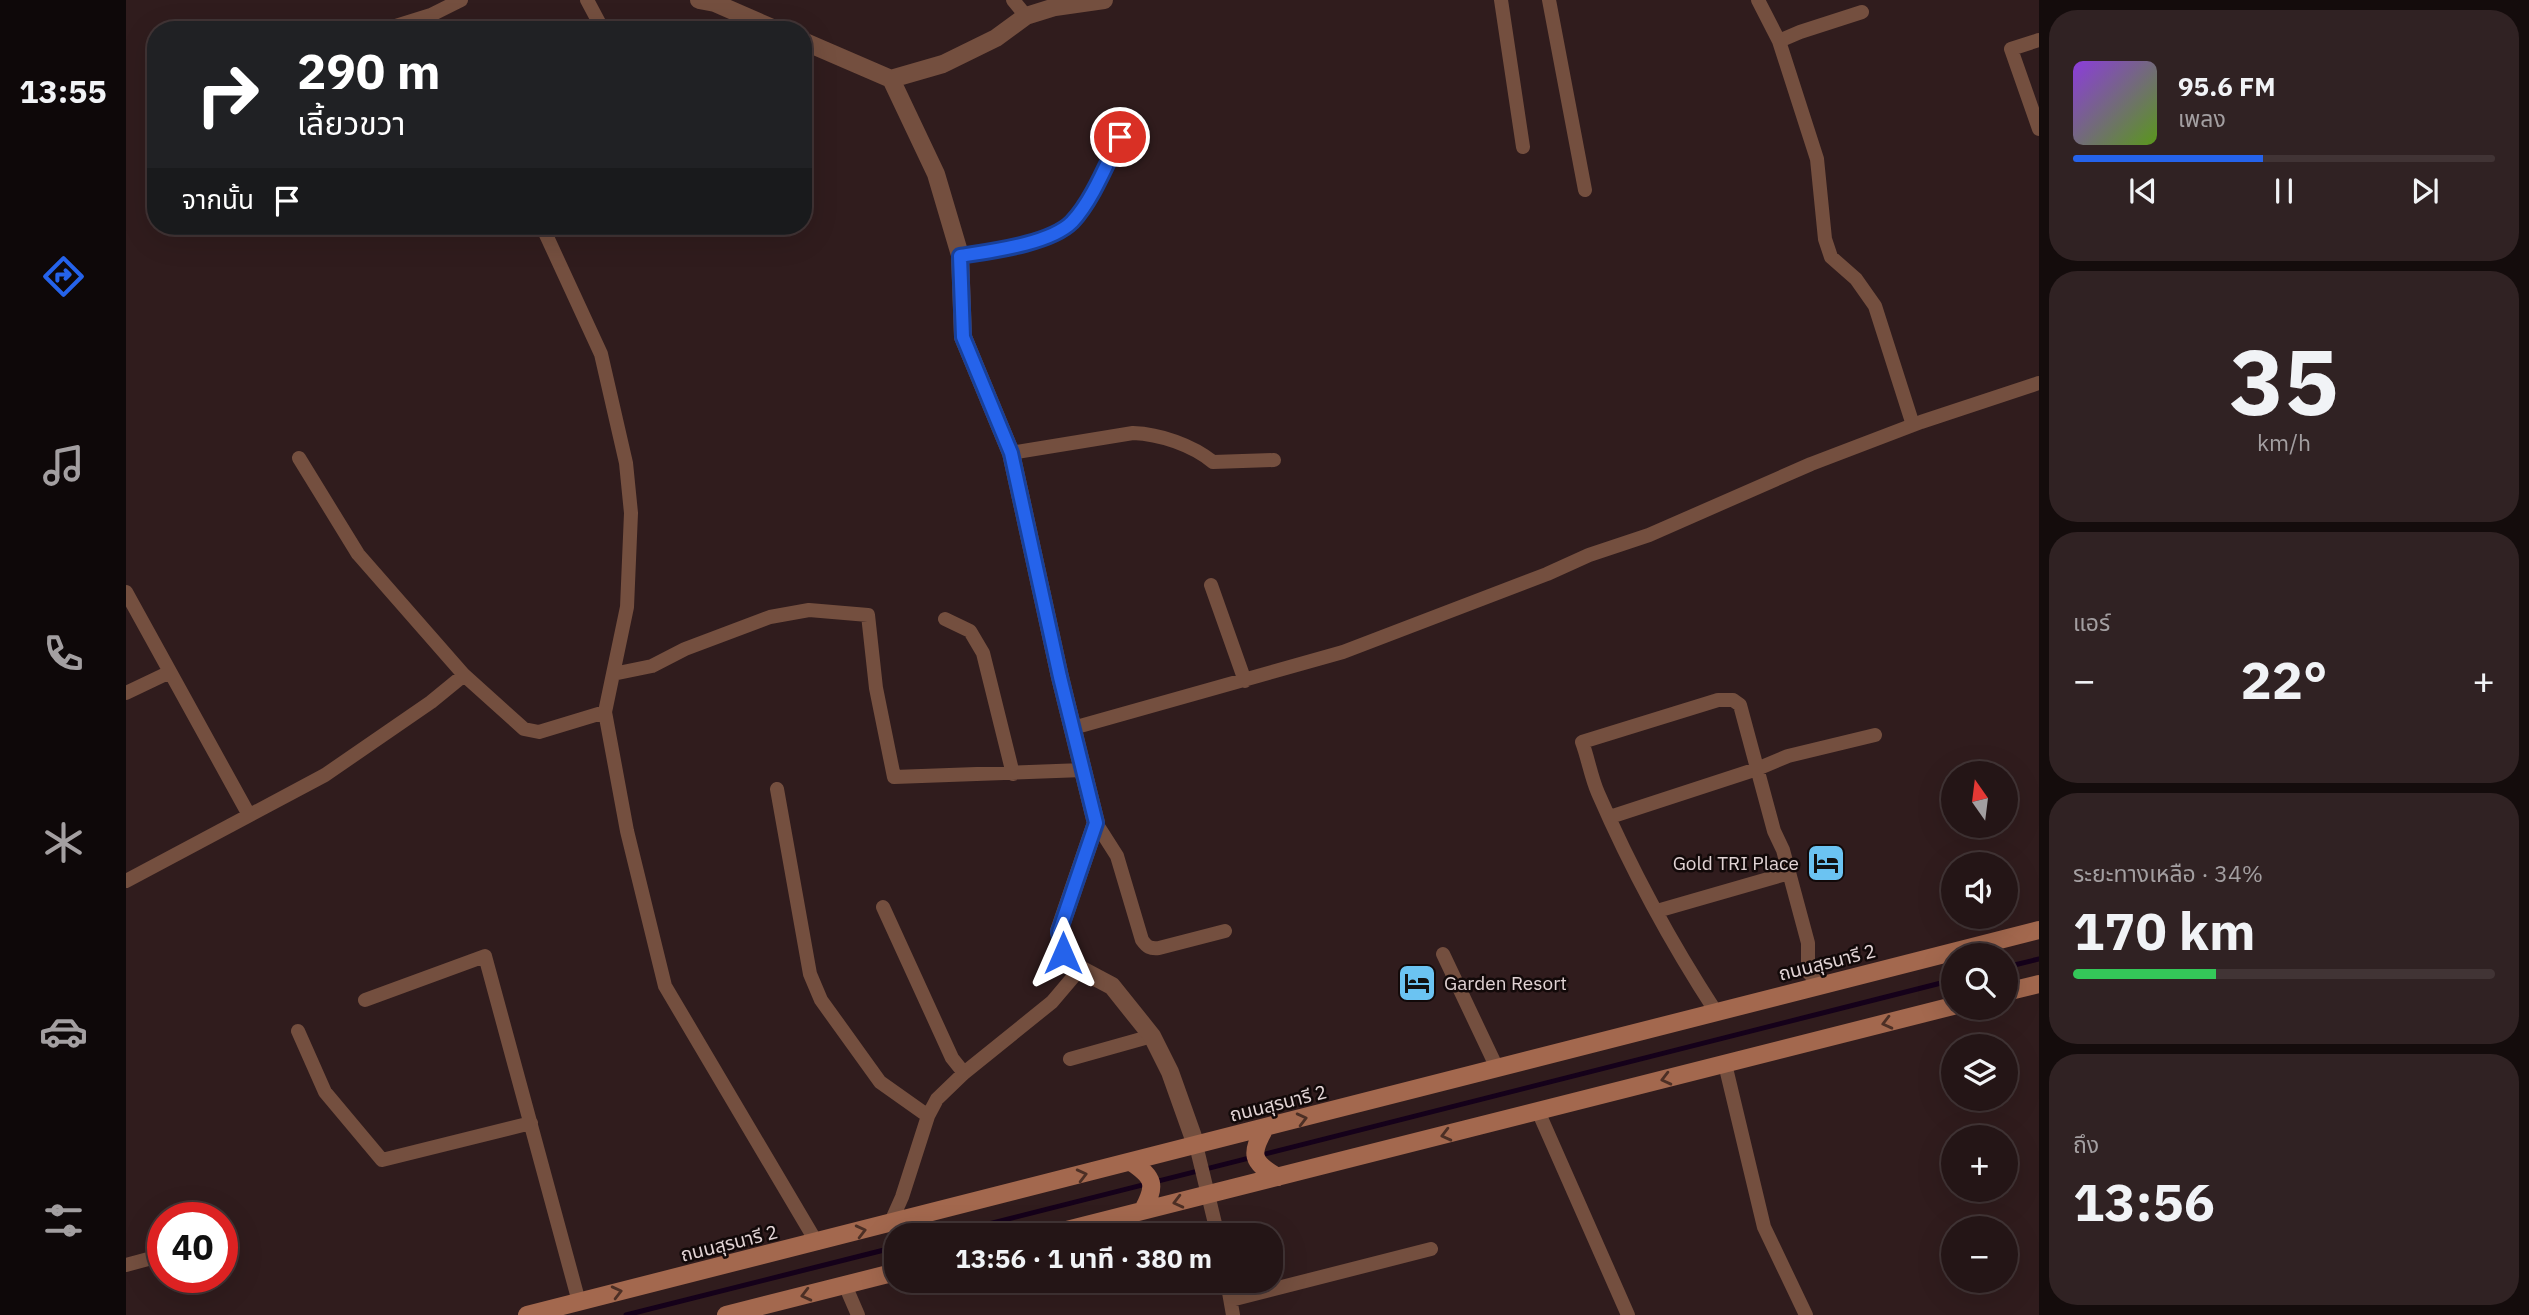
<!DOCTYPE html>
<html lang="th">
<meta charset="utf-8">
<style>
body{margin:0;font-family:"IBM Plex Sans","Noto Sans Thai",sans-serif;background:#302223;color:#f1f3f6;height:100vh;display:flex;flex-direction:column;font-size:26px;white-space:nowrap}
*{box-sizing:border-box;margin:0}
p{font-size:23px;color:#a39fa1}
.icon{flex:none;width:38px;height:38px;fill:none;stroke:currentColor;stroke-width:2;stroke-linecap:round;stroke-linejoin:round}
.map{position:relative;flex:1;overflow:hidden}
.details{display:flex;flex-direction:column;gap:10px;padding:10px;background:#140c0c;width:490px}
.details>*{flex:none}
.banner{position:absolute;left:21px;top:21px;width:665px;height:214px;border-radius:28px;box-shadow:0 7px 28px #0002,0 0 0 2px #413435;background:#202124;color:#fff;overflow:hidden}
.needle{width:46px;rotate:346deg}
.tools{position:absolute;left:1815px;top:761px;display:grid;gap:14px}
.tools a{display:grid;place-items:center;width:77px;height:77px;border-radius:50%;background:#241516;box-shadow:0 7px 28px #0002,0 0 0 2px #413435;font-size:35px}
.speed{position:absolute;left:21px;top:1202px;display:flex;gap:14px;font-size:35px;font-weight:700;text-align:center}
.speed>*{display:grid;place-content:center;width:91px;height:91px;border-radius:50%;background:#241516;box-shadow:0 7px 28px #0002,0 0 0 2px #413435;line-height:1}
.speed .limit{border:10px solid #d22;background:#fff;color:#111}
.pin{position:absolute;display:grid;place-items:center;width:60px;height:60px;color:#fff;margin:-30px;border:4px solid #fff;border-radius:50%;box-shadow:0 2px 7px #0007}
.me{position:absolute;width:77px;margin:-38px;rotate:0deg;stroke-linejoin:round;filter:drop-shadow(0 0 5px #0008)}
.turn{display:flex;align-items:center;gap:24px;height:147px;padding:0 35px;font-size:32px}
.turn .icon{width:91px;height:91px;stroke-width:2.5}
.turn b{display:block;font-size:49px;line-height:60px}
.then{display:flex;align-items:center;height:66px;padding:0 35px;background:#0003;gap:14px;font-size:26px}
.big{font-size:52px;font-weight:700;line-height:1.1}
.details .card{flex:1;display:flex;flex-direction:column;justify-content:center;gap:10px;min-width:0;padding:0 24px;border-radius:28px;background:#302223}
.details .dial{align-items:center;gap:0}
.dial b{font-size:91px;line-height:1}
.song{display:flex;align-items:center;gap:21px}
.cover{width:84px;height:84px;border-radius:10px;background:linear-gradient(135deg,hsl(270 70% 55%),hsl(90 70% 35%))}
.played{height:7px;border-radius:4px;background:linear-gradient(90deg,#2563eb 45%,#413435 45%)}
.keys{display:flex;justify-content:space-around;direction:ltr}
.heat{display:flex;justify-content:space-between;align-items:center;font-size:38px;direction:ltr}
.charge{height:10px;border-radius:5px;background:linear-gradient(90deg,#34c759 34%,#413435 0)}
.trip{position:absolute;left:758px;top:1223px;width:399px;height:70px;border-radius:28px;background:#241516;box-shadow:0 7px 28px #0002,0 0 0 2px #413435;font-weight:700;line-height:70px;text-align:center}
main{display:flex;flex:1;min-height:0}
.tab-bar{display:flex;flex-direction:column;width:126px;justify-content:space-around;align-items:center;background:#0e0809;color:#a39fa1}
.tab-bar .icon{width:49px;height:49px}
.tab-bar .selected{color:#2563eb}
.tab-bar b{font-size:32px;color:#f1f3f6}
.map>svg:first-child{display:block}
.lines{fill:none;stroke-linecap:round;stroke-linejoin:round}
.stream{stroke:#15011a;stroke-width:5}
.minor{stroke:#744f3f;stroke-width:14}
.tertiary{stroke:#744f3f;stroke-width:18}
.secondary{stroke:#a3684e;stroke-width:18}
.oneway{stroke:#4c2f25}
.route-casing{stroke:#184099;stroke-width:18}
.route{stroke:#2563eb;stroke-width:12}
.labels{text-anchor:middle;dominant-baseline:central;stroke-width:5;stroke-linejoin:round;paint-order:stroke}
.poi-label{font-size:19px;fill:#e1d3d4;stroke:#120909;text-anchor:end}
.street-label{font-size:19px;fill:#e1d3d4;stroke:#120909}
</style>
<main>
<nav class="tab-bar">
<b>13:55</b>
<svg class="icon selected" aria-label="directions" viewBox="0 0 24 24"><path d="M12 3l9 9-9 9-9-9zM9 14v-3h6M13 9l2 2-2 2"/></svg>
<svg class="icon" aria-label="music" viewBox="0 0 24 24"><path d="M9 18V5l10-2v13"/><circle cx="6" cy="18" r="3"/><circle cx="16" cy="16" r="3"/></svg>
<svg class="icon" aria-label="phone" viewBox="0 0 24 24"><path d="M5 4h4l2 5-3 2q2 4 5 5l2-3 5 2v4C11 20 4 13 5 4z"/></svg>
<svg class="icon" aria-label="climate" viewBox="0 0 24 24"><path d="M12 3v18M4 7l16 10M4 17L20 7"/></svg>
<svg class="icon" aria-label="car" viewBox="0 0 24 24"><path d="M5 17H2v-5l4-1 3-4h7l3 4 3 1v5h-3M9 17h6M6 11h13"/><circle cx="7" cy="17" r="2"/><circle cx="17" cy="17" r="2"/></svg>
<svg class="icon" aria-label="filters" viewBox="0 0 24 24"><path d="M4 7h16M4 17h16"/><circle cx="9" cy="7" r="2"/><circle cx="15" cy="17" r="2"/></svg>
</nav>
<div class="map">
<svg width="1913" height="1315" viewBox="0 0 1913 1315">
<rect width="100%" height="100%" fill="#301c1d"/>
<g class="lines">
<path class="stream" d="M 1880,967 L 1913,959
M 815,1236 L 1827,980
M 500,1315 L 770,1247"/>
<path class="minor" d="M 461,0 L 477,30
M 887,0 L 900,16
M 1375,0 L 1397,147
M 1423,0 L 1459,190
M 1632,0 L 1653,41 L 1691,159 L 1699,239 L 1705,257 L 1730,279 L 1749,306 L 1787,425
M 257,30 L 305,15 L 335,0
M 1913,40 L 1885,49 L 1913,129
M 1653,41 L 1674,32 L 1736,12
M 416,226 L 475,354 L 500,463 L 505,513 L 501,607 L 479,712 L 501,831 L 539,986 L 691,1243
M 834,255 C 865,251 924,244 946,222 C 966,201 981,163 994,137
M 885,453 L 1007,433 C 1034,434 1066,445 1087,462 L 1148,460
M 173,458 L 232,554 L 338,675 L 398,729 L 413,732 L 479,712
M 1085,585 L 1119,681
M 0,592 L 123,815
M 819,619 L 844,631 L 857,653 L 887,774
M 487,674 L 526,666 L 559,649 L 644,617 L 683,610 L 742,615 L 750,688 L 768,777 L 957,770
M 0,693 L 44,672
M 947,728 L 1217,652 L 1421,574 L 1463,555 L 1523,535 L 1685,464 L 1795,422 L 1913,383
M 651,789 L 684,974 L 695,1000 L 754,1082 L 802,1116
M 1484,817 L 1631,769 L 1662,756 L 1749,735
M 970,823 L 991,856 L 1016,940 C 1021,947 1024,949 1033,948 L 1099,931
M 0,881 L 199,775 L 305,702 L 338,675
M 757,907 L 826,1058 L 838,1073
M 1531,911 L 1663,873
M 1317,954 L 1371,1068
M 239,1000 L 359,956 L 453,1302
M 1590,1012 C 1545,943 1505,869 1472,793 C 1465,777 1462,758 1456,742 L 1592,700 L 1607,700 L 1614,705 L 1648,831 L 1657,850 L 1682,943 L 1682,972 L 1696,986
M 172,1031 L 199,1092 L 256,1160 L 405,1123
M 944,1059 L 1026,1036
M 1599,1064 L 1638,1227 L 1680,1315
M 1412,1111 L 1502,1315
M 1070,1145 L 1092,1236
M 764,1224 L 776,1197 L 802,1116 L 811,1099 L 838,1073 L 926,1002 L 954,969
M 0,1265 L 37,1255
M 1101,1281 L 1107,1315
M 719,1285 L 732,1315
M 1105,1300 L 1305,1249"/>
<path class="tertiary" d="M 573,0 L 589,3 L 651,30
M 677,41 L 765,79 L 817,64 L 870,38 L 900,16 L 929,7 L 978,0
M 765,79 L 810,174 L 834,255 L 837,337 L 885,453 L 934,677 L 970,823 L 933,931 L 937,953 L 954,969 L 986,986 L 1026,1036 L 1044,1072 L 1070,1145"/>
<path class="secondary" d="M 1880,992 L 1913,984
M 1139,1128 C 1124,1154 1125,1162 1152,1177
M 1005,1162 C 1029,1178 1030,1185 1017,1210
M 917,1236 L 1827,1006
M 401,1315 L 1913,930
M 600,1315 L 770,1272"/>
</g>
<defs><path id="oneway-chevron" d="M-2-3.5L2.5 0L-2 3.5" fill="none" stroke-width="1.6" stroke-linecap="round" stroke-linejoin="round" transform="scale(1.75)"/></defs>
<g class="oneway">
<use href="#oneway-chevron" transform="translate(1761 1023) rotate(166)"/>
<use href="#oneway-chevron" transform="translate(1540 1079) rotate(166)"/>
<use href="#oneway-chevron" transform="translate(1176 1119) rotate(-14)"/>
<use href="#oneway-chevron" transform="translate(1320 1135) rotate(166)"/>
<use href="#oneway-chevron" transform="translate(956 1175) rotate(-14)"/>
<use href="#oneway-chevron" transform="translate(1052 1202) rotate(166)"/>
<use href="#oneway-chevron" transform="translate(735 1231) rotate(-14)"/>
<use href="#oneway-chevron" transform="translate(491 1292) rotate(-14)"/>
<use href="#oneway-chevron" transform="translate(680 1295) rotate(166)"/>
</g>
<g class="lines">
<defs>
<path id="route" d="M 937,953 L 933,932 L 970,823 L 934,677 L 885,453 L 837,337 L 834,256 C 865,251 924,244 946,222 C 966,201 981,163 994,137"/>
</defs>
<use href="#route" class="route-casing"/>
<use href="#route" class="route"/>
</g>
<defs>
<symbol id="hotel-square" viewBox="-11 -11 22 22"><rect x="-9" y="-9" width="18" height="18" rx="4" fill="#6bc3f2" stroke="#120909"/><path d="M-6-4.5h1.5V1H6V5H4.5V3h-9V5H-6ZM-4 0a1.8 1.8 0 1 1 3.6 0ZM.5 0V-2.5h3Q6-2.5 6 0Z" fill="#111"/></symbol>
</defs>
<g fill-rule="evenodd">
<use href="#hotel-square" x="1678" y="841" width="44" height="44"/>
<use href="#hotel-square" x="1269" y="961" width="44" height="44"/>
</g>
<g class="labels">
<g class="poi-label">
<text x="1673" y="863">Gold TRI Place</text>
<text x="1318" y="983" text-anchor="start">Garden Resort</text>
</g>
<g class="street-label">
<text transform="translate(1701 962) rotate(-14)">ถนนสุรนารี 2</text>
<text transform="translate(1152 1103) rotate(-14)">ถนนสุรนารี 2</text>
<text transform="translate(603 1243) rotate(-14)">ถนนสุรนารี 2</text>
</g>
</g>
</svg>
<div class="tools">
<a><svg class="needle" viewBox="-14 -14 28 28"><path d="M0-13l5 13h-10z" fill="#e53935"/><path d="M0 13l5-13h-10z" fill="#a39fa1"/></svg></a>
<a><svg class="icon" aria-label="sound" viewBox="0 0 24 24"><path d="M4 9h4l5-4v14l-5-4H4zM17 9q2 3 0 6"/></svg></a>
<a><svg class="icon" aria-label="search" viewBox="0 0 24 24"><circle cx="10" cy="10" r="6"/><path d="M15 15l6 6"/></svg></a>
<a><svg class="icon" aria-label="layers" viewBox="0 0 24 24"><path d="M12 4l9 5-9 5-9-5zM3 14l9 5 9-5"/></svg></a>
<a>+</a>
<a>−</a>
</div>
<div class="speed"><div class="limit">40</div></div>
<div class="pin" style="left:994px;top:137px;background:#d93025"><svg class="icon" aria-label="arrive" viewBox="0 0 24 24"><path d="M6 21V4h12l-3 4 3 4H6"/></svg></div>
<svg class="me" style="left:937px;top:953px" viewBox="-20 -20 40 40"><path d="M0-17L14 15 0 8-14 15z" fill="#2563eb" stroke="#fff" stroke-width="4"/></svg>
<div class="trip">13:56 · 1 นาที · 380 m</div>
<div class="banner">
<div class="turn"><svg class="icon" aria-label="right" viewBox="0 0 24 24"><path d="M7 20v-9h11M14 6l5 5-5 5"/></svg><div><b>290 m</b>เลี้ยวขวา</div></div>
<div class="then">จากนั้น<svg class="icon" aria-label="arrive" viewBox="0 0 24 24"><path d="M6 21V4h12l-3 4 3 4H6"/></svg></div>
</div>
</div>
<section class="details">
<div class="card">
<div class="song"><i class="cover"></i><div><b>95.6 FM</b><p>เพลง</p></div></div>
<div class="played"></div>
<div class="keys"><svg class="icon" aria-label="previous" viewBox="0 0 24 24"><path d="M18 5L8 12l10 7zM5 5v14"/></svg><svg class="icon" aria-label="pause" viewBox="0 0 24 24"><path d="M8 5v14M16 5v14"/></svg><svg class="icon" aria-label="next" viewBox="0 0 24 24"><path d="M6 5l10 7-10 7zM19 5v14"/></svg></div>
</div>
<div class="card dial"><b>35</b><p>km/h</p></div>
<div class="card"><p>แอร์</p>
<div class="heat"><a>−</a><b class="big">22°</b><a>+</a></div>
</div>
<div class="card"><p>ระยะทางเหลือ · 34%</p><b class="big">170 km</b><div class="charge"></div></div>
<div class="card"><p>ถึง</p><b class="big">13:56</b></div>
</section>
</main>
